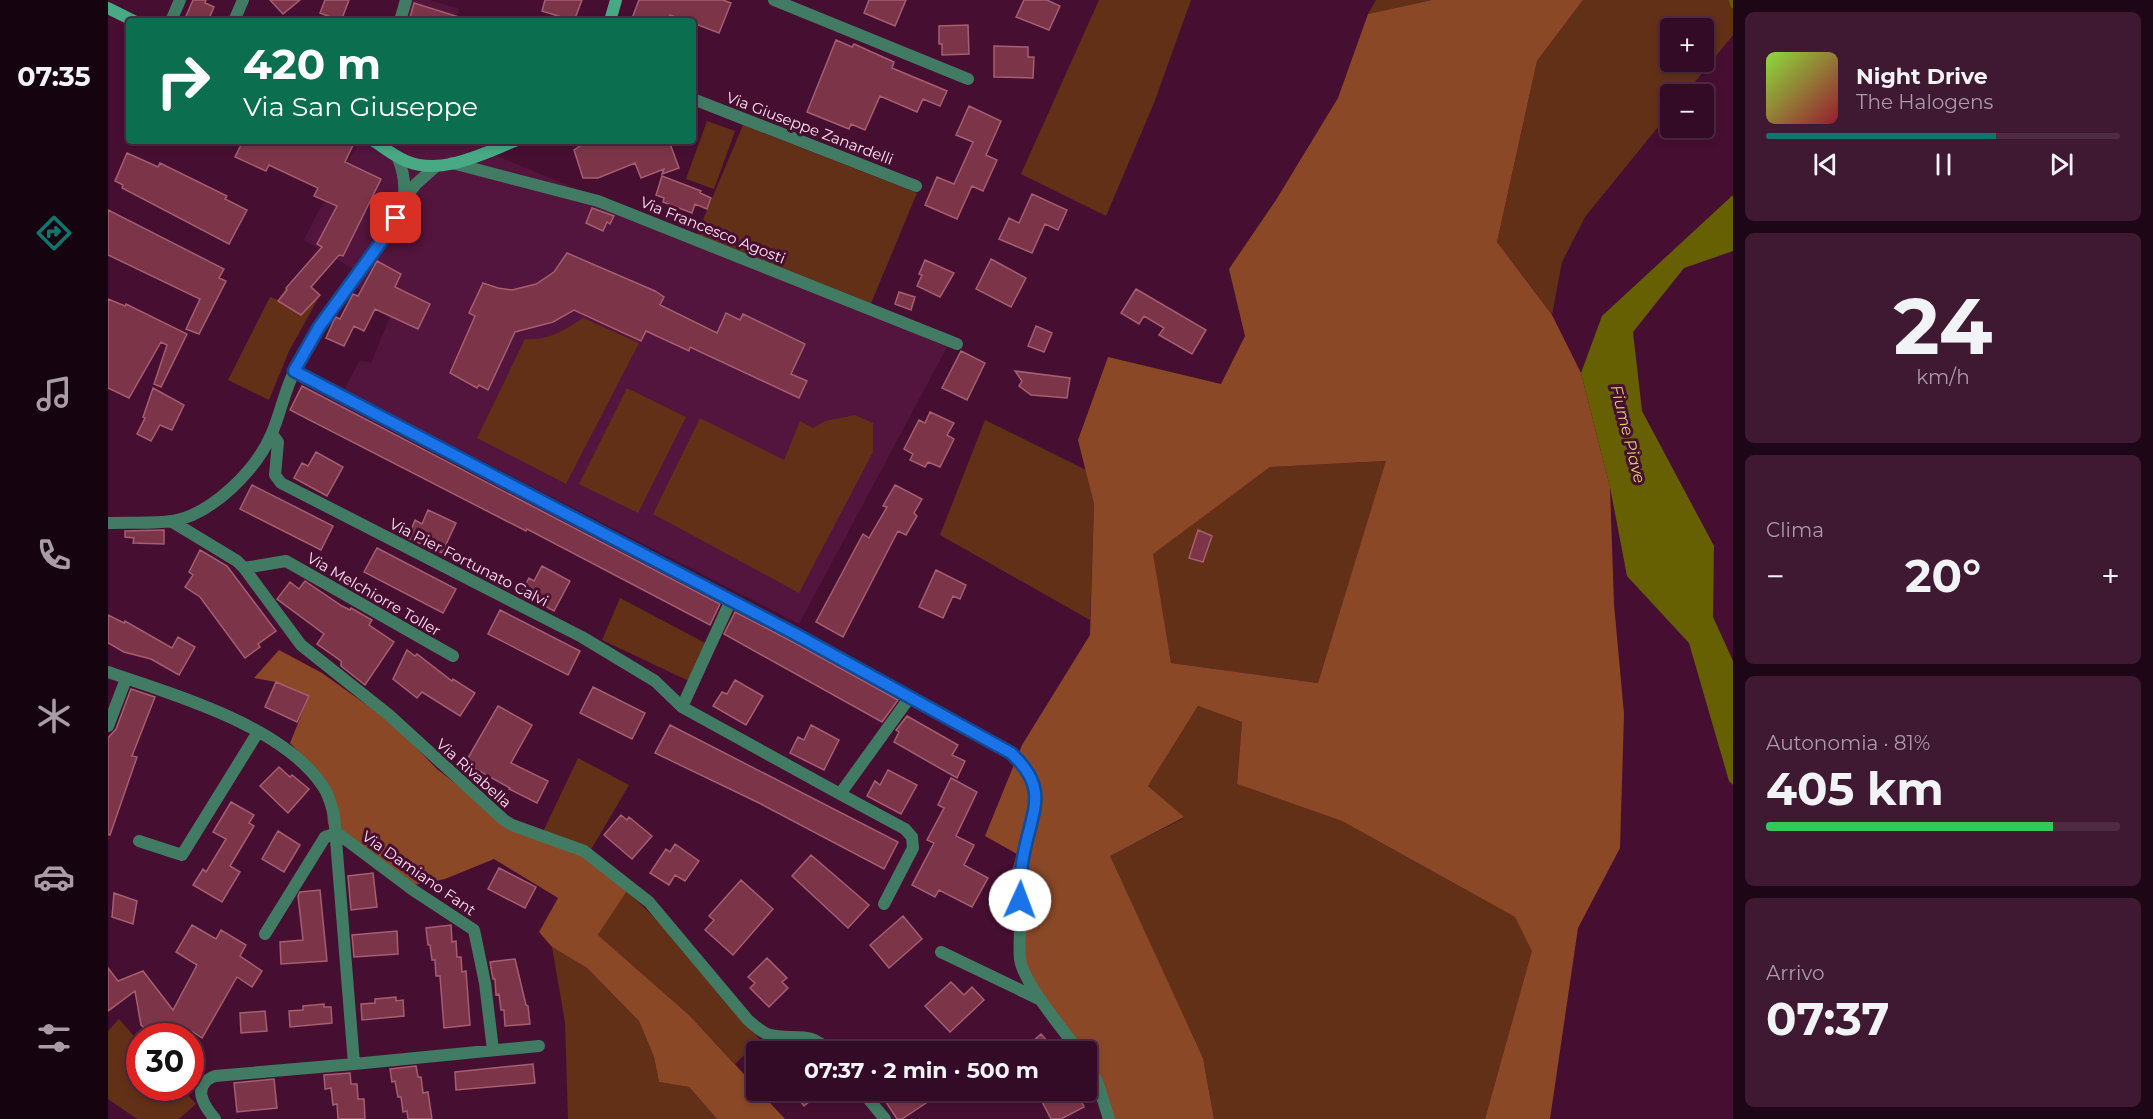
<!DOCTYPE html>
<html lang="it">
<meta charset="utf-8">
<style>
body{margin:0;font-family:Montserrat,sans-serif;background:#3f1932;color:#f1f3f6;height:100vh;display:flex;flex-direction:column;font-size:22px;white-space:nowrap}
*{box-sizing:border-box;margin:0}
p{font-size:20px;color:#a99ba7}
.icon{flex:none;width:33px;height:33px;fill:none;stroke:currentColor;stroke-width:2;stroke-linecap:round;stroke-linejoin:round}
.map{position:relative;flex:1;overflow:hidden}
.details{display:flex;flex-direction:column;gap:12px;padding:12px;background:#1d0615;width:420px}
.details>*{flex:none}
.hud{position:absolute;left:18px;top:18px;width:570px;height:126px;border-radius:6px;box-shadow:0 3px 9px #0003,0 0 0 2px #4e2b43;background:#0b6e4f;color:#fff;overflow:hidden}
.fabs{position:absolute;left:1552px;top:18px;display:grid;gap:12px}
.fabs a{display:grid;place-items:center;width:54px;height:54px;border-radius:6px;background:#340b26;box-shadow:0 3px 9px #0003,0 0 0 2px #4e2b43;font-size:30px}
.speed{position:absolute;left:18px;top:1023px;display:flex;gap:12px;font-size:30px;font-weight:700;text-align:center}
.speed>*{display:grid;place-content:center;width:78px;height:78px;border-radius:50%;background:#340b26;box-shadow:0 3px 9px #0003,0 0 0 2px #4e2b43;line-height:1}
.speed .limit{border:9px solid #d22;background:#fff;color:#111}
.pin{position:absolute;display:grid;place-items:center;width:51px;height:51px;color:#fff;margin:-26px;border-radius:12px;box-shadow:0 3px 9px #0006}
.me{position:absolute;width:66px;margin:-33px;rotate:2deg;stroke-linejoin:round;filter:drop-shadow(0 0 4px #0008)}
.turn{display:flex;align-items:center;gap:21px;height:126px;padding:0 18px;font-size:27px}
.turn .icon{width:78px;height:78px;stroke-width:2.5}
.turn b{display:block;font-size:42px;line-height:51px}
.big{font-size:45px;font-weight:700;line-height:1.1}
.details .card{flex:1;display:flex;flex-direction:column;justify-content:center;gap:9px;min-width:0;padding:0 21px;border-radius:9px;background:#3f1932}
.details .dial{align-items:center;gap:0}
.dial b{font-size:78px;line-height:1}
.song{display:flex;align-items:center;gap:18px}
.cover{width:72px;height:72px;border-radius:9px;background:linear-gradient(135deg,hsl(90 70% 55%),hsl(350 70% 35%))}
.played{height:6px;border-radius:3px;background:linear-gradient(90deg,#0f766e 65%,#4e2b43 65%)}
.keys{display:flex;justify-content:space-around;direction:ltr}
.heat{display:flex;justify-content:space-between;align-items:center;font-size:33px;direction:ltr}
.charge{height:9px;border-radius:4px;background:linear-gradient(90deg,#34c759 81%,#4e2b43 0)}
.trip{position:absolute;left:638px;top:1041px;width:351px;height:60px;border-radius:6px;background:#340b26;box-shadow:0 3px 9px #0003,0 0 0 2px #4e2b43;font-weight:700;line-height:60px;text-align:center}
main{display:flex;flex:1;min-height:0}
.tabs{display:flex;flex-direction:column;width:108px;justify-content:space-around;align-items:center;background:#15040f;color:#a99ba7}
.tabs .icon{width:42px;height:42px}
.tabs .current{color:#0f766e}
.tabs b{font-size:27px;color:#f1f3f6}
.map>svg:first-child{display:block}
.built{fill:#53143d}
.green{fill:#623017;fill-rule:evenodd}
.forest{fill:#8a4827;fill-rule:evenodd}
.water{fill:#666002}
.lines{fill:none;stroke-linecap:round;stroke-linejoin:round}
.stream{stroke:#666002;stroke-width:4.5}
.building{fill:#7c3548;stroke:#a55e6f;stroke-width:1.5}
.street{stroke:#417b63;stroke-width:12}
.secondary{stroke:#47aa85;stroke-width:12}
.route-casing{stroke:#114b97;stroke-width:15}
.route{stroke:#1a73e8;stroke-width:10}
.labels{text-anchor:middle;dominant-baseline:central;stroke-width:6;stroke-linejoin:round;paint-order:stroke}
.street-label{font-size:15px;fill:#ffe1f0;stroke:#460f32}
.water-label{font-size:16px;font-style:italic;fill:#d8d164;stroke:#460f32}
</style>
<main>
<nav class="tabs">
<b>07:35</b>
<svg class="icon current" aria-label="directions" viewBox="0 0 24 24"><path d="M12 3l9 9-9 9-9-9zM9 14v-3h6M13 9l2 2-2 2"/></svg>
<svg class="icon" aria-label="music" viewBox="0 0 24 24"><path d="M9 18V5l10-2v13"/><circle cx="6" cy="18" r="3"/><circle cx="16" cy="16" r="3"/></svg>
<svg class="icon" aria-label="phone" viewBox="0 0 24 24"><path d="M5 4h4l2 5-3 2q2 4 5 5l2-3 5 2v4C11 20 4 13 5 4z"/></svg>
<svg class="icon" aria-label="climate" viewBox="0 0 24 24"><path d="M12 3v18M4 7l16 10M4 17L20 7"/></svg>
<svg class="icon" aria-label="car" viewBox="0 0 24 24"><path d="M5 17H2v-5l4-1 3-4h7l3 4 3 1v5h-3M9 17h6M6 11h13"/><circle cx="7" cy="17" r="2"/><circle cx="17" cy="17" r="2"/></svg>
<svg class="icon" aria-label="filters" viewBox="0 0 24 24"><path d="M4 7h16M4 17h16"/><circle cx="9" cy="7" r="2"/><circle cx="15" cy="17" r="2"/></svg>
</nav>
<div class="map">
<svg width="1625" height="1119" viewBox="0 0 1625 1119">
<rect width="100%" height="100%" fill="#460f32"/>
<path class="built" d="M 294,0 L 322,0 L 351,9 L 348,21 L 288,21 Z
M 252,141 L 391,141 L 371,149 L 492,198 L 839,347 L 691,624 L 236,390 L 252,360 L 263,363 L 285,309 L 247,287 L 256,275 L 196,240 L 209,214 Z"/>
<path class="green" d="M 991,0 L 1083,0 L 1046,103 L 998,216 L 913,174 Z
M 1268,0 L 1324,0 L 1260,14 Z
M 1475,0 L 1625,0 L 1625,35 L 1577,94 L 1563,94 L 1563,111 L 1477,217 L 1454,262 L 1444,315 L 1389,242 L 1429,61 ZM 1563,28 L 1596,28 L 1596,62 L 1563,62 Z
M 599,121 L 627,131 L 606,189 L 578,179 Z
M 635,125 L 809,193 L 759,313 L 587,239 Z
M 209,253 L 222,264 L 203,286 L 212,295 L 181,351 L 161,400 L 120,380 L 162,297 L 170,300 L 178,288 Z
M 475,318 L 531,343 L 458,484 L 369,438 L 417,339 C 440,341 457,330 475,318 Z
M 519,388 L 578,417 L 530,513 L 471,484 Z
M 747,415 L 765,423 L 765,452 L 691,593 L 545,514 L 592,418 L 676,460 L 692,421 L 705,428 L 717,421 Z
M 877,420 L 978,470 L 986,504 L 982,620 L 832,535 Z
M 1279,461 L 1210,683 L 1063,663 L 1044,554 L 1162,467 Z
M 512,598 L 601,645 L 583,682 L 494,640 Z
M 1090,706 L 1134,722 L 1129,784 L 1234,821 L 1407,917 L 1425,950 L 1377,1119 L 1106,1119 L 1095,1058 L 1001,856 L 1076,818 L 1040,786 Z
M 470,758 L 521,785 L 478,858 L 434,834 Z
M 519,891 L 565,936 L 652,1040 L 627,1064 L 581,1015 L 490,935 Z
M 444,947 L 479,968 L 531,1021 L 546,1057 L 551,1082 L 581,1087 L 609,1119 L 460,1119 L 457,1022 Z
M 11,1019 L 31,1042 L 32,1088 L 73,1088 L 88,1104 L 71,1119 L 29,1119 L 0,1099 L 0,1031 Z"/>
<path class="forest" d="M 1324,0 L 1475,0 L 1429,61 L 1389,242 L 1444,315 L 1473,373 L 1502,487 L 1506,604 L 1516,714 L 1512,848 L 1470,928 L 1442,1119 L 1377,1119 L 1424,951 L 1407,917 L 1234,821 L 1129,784 L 1134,722 L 1090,706 L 1040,786 L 1076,817 L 1002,856 L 1095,1058 L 1106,1119 L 1004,1119 L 978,1056 L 978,1052 L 975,1051 L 916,972 L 911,880 L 901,880 L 909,854 L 877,836 L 914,745 L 982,635 L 986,504 L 970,440 L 1000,357 L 1113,384 L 1137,336 L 1121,269 L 1168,200 L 1230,98 L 1260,14 ZM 1278,461 L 1210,683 L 1063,663 L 1045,554 L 1162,467 Z
M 171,650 L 214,673 L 284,723 L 329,769 L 383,812 L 478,858 L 519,891 L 490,935 L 581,1015 L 648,1087 L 648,1090 L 651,1091 L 677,1119 L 609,1119 L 581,1087 L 551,1082 L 546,1057 L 531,1021 L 479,968 L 444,947 L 431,932 L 450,898 L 386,859 L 337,879 L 295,887 L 220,824 L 216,778 L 182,743 L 201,696 L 168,682 L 146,678 Z"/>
<path class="water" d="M 1625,195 L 1625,251 L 1576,268 L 1525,332 L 1534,411 L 1606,546 L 1605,617 L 1625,661 L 1625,785 L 1621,781 L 1581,643 L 1519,576 L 1502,487 L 1473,373 L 1494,316 Z"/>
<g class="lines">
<path class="stream" d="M 1623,0 L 1625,6"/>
</g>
<path class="building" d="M 85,0 L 98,0 L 97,3 L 106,7 L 100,21 L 76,21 Z
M 162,0 L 192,0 L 175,14 Z
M 217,0 L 241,0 L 233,21 L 212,13 Z
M 437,0 L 474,0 L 466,21 L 434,11 Z
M 531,0 L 615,0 L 623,3 L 611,33 L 585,23 L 585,21 L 579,21 L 562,15 L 560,21 L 523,21 Z
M 761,0 L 798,0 L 787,26 L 756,13 Z
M 916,0 L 939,0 L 952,6 L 941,30 L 908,17 Z
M 306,3 L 354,18 L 354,21 L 301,21 Z
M 860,25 L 861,54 L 834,55 L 834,44 L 831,44 L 831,26 Z
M 728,40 L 744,47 L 746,44 L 786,62 L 784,68 L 839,91 L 832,106 L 815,99 L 809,112 L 772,96 L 757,130 L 743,124 L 741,129 L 699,112 Z
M 886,46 L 920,47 L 920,57 L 926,57 L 925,78 L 886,77 Z
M 861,106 L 893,121 L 878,155 L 889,160 L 875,191 L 864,186 L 849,219 L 817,205 L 829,177 L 846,184 L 865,142 L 848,135 Z
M 135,141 L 247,141 L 237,162 L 273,179 L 235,256 L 231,255 L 203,287 L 212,295 L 193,315 L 170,301 L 179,290 L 178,288 L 214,247 L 209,244 L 229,206 L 206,196 L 210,188 L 161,165 L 158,171 L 127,157 Z
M 479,141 L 561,141 L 571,168 L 554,174 L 556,169 L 533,178 L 527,163 L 490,178 L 475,178 L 466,150 Z
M 19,153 L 50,167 L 52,163 L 119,196 L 117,199 L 139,210 L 121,244 L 14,188 L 15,185 L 7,181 Z
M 554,176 L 593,191 L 592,193 L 603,198 L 599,209 L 587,204 L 584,213 L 555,202 L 556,198 L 548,195 Z
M 924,194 L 959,210 L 950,230 L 937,224 L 924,253 L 891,239 L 901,218 L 911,223 Z
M 484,208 L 506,216 L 502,224 L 499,222 L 495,231 L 478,223 Z
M 0,210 L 116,269 L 111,278 L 118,281 L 91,334 L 78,329 L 92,299 L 0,255 Z
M 459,253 L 547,291 L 556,297 L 552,305 L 609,333 L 618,313 L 632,320 L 635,314 L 697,344 L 683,374 L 699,381 L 691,398 L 582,347 L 581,351 L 538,331 L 533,341 L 466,310 L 445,322 L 407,332 L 380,390 L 371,385 L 369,388 L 342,373 L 367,316 L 361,313 L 375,283 L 390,288 L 404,290 L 428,284 L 446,272 Z
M 883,259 L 918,278 L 903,307 L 868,289 Z
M 817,260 L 846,273 L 832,297 L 809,286 L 814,275 L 811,274 Z
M 269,261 L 293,274 L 287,287 L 322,304 L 310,329 L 267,309 L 256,331 L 246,326 L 236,346 L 218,338 L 226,320 L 228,317 L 232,319 L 245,294 L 250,296 Z
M 1028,289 L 1098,330 L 1084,354 L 1051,335 L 1056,328 L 1036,316 L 1031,324 L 1013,313 Z
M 791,292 L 807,297 L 803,310 L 787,304 Z
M 0,299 L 17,306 L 18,304 L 79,334 L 53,387 L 46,384 L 59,345 L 53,342 L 21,398 L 0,388 Z
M 928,326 L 944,333 L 936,352 L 920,346 Z
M 853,351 L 877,363 L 859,400 L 834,388 Z
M 907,371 L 962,378 L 959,398 L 923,395 L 911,386 L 914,381 Z
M 194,386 L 612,604 L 602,625 L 419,529 L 418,531 L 182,410 Z
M 45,388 L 76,405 L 64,430 L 52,425 L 43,441 L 29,434 L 37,418 L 35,417 Z
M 822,412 L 846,423 L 839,435 L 846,439 L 832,467 L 820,462 L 817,467 L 802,460 L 805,454 L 796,449 L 811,420 L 817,423 Z
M 208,452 L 235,467 L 219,496 L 186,478 L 194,463 L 200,466 Z
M 144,485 L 225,526 L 213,550 L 132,509 Z
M 787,485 L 814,499 L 806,513 L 809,516 L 798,535 L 790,531 L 735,637 L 708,622 L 755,534 L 761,538 L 779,507 L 775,506 Z
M 320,510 L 348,523 L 334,553 L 300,538 L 307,520 L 314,524 Z
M 56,530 L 56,544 L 25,543 L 26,538 L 17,537 L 17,531 Z
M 1090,530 L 1104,536 L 1095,562 L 1081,558 Z
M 269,548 L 348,589 L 335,613 L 256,572 Z
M 92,550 L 119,566 L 168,631 L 150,644 L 152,647 L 137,658 L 92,597 L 77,587 L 85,575 L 81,572 Z
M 434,566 L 462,581 L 446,611 L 413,593 L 421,578 L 426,581 Z
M 828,570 L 858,585 L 852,599 L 845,596 L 835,618 L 811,607 Z
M 197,581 L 234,606 L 242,610 L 243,608 L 264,620 L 261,625 L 286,642 L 257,685 L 233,666 L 233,661 L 209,644 L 216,634 L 169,599 L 182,582 L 191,589 Z
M 392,610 L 472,651 L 460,675 L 380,634 Z
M 627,612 L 685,642 L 790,700 L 774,722 L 616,634 Z
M 0,615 L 16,623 L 17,621 L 64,648 L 70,637 L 87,647 L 71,675 L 43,659 L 16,652 L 0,643 Z
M 299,650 L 307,656 L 309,654 L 344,681 L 345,679 L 367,693 L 352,716 L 314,692 L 309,698 L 285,679 Z
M 627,680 L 655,696 L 638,725 L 605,706 L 614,692 L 619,694 Z
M 168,682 L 201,696 L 189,722 L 157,707 Z
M 485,687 L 537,713 L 524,739 L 472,713 Z
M 23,689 L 47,697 L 24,756 L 29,757 L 2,835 L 0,835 L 0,738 L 8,729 Z
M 390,706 L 424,725 L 403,763 L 440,781 L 429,803 L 401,789 L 402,788 L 357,763 Z
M 799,716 L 850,745 L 844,755 L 857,761 L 849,778 L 786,742 L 791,732 L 788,730 Z
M 562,725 L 790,842 L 776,869 L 649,802 L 547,753 Z
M 703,725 L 731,740 L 716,770 L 682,753 L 690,737 L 696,740 Z
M 171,767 L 182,777 L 184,775 L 201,789 L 180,813 L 152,786 Z
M 780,770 L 809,785 L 793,814 L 759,796 L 767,781 L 772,785 Z
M 843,778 L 869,792 L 848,836 L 866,845 L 856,865 L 880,878 L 864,907 L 831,890 L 827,897 L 804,885 L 826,843 L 819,840 L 836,808 L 830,805 Z
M 123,802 L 146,815 L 141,823 L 146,826 L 122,866 L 132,872 L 114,902 L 85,885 L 95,869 L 98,872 L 118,839 L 105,832 Z
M 513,815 L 519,820 L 521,817 L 544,836 L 524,859 L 496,835 Z
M 170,831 L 192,845 L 176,872 L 154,859 Z
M 567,844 L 591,861 L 577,881 L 567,875 L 561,885 L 542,873 L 558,849 L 562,852 Z
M 703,855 L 761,905 L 740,928 L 684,876 Z
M 391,868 L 428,887 L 417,908 L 380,889 Z
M 265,873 L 269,907 L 243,910 L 240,876 Z
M 633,880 L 665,909 L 625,955 L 597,930 L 606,920 L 601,916 Z
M 212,890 L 219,961 L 173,964 L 172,942 L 195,940 L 190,896 L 192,892 Z
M 6,893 L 29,901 L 25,924 L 4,917 Z
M 795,916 L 814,939 L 781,968 L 762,945 Z
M 84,925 L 108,939 L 113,930 L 138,945 L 132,956 L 154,971 L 144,987 L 129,977 L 94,1038 L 85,1032 L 82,1036 L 57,1022 L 50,1036 L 45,1036 L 33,1025 L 27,991 L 0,1011 L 0,968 L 10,981 L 35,971 L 65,1010 L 89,965 L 68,952 Z
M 343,925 L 344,942 L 348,941 L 349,957 L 353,957 L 354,972 L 358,971 L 362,1025 L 336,1028 L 332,976 L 328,976 L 327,960 L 324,960 L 322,945 L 320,945 L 318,928 Z
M 289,931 L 290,954 L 246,957 L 244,935 Z
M 659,958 L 679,978 L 674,982 L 680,988 L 661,1007 L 642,988 L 647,983 L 640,977 Z
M 407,959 L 418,1005 L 420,1006 L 422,1024 L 397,1026 L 396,1010 L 393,1010 L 391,994 L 388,995 L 387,979 L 385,979 L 382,962 Z
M 843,982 L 856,995 L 864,987 L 876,1000 L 842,1032 L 817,1006 Z
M 288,997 L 288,1001 L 295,1000 L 296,1016 L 254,1020 L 253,1004 L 267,1003 L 267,999 Z
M 216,1004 L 216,1007 L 223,1007 L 224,1023 L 182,1027 L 181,1011 L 195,1010 L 195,1006 Z
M 157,1011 L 159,1031 L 133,1033 L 132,1013 Z
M 933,1034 L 949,1052 L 913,1052 Z
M 425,1064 L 427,1083 L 348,1090 L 347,1072 Z
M 308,1066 L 310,1077 L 313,1077 L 315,1093 L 320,1092 L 324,1119 L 300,1119 L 299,1111 L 295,1112 L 293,1097 L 290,1097 L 287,1081 L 284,1082 L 282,1069 Z
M 242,1073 L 243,1084 L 249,1084 L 250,1099 L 256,1099 L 257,1119 L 230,1119 L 229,1104 L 225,1105 L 223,1088 L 217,1089 L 216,1075 Z
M 166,1079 L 169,1108 L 129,1112 L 126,1083 Z
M 683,1090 L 715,1090 L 696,1106 Z
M 788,1090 L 814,1090 L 821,1101 L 794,1119 L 789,1119 L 776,1099 Z
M 928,1090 L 968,1090 L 976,1107 L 953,1119 L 943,1119 Z"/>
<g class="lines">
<path class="street" d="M 666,0 L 860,79
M 63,21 L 72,0
M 126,21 L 135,0
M 292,21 L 298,0
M 585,99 L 808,186
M 344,163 L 490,201 L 849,344
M 297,198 L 308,184 L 327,167
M 186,371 L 689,635 L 903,753 C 946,792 919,821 913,867 C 910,887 912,907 912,927 C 912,937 911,948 912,959 C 915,983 956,1030 971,1052
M 164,434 L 170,442 L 167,475 L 173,483 L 474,637 L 547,681 L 574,707 L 732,794 L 802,697
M 63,521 L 129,561 L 136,568 L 193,645 L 281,715 L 396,820 L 404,825 L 476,851 L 541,902 L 640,1020 C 646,1025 652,1031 659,1034 C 684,1042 702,1028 721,1052
M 0,523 C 21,522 44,524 64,521 C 104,515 149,469 164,433 C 173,412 177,388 188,368 C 213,319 248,276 281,231 C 296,203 302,189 290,158
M 136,568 L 178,561 L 345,656
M 0,672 C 66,695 173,725 214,785 C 221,794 223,805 226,815 L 246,1064 L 107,1076 C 83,1085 95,1105 107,1119
M 574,707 L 623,600
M 0,726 L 18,679
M 732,794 L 797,829 L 804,837 L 805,848 L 776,904
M 229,833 L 305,890 L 366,930 L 377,983 L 385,1050
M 31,841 L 74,855 L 150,732
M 157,934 L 217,837 L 229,833
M 833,952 L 933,1000
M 978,1062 L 989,1081 L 1001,1119
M 246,1064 L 431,1046
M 753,1090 L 777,1119"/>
<path class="secondary" d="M 0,8 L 26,21
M 502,21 L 508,0
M 266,141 C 276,148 286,156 298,161 C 333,176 374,154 407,141"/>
</g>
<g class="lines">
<defs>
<path id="route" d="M 288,218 L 281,231 L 211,327 L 186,371 L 689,635 L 903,753 C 940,787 926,807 917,848 C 913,866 911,882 912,900"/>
</defs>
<use href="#route" class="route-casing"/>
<use href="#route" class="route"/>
</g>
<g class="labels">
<g class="street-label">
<text transform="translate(702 128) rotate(21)">Via Giuseppe Zanardelli</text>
<text transform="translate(605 230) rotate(22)">Via Francesco Agosti</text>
<text transform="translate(361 562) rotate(27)">Via Pier Fortunato Calvi</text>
<text transform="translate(266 594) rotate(30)">Via Melchiorre Toller</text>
<text transform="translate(366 773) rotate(42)">Via Rivabella</text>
<text transform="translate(311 873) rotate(35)">Via Damiano Fant</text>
</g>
<g class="water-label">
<text transform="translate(1520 434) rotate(76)">Fiume Piave</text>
</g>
</g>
</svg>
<div class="fabs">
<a>+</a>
<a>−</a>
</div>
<div class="speed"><div class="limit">30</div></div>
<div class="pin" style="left:288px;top:218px;background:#d93025"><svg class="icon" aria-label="arrive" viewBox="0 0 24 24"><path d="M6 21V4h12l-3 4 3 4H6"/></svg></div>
<svg class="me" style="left:912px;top:900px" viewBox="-20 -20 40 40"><circle r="19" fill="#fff"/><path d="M0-13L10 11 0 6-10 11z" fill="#1a73e8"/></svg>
<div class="trip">07:37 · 2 min · 500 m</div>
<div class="hud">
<div class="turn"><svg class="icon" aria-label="right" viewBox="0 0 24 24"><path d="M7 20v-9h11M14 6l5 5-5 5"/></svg><div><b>420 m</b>Via San Giuseppe</div></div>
</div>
</div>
<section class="details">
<div class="card">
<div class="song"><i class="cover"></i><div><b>Night Drive</b><p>The Halogens</p></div></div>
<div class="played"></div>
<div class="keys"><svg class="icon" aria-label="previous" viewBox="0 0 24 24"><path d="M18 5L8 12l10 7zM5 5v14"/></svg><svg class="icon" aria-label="pause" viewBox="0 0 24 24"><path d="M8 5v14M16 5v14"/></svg><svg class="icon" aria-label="next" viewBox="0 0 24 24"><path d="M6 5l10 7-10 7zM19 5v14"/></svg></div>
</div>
<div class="card dial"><b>24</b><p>km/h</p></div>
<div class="card"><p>Clima</p>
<div class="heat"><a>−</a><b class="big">20°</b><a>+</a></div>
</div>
<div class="card"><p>Autonomia · 81%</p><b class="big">405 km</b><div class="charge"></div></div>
<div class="card"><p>Arrivo</p><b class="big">07:37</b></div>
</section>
</main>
